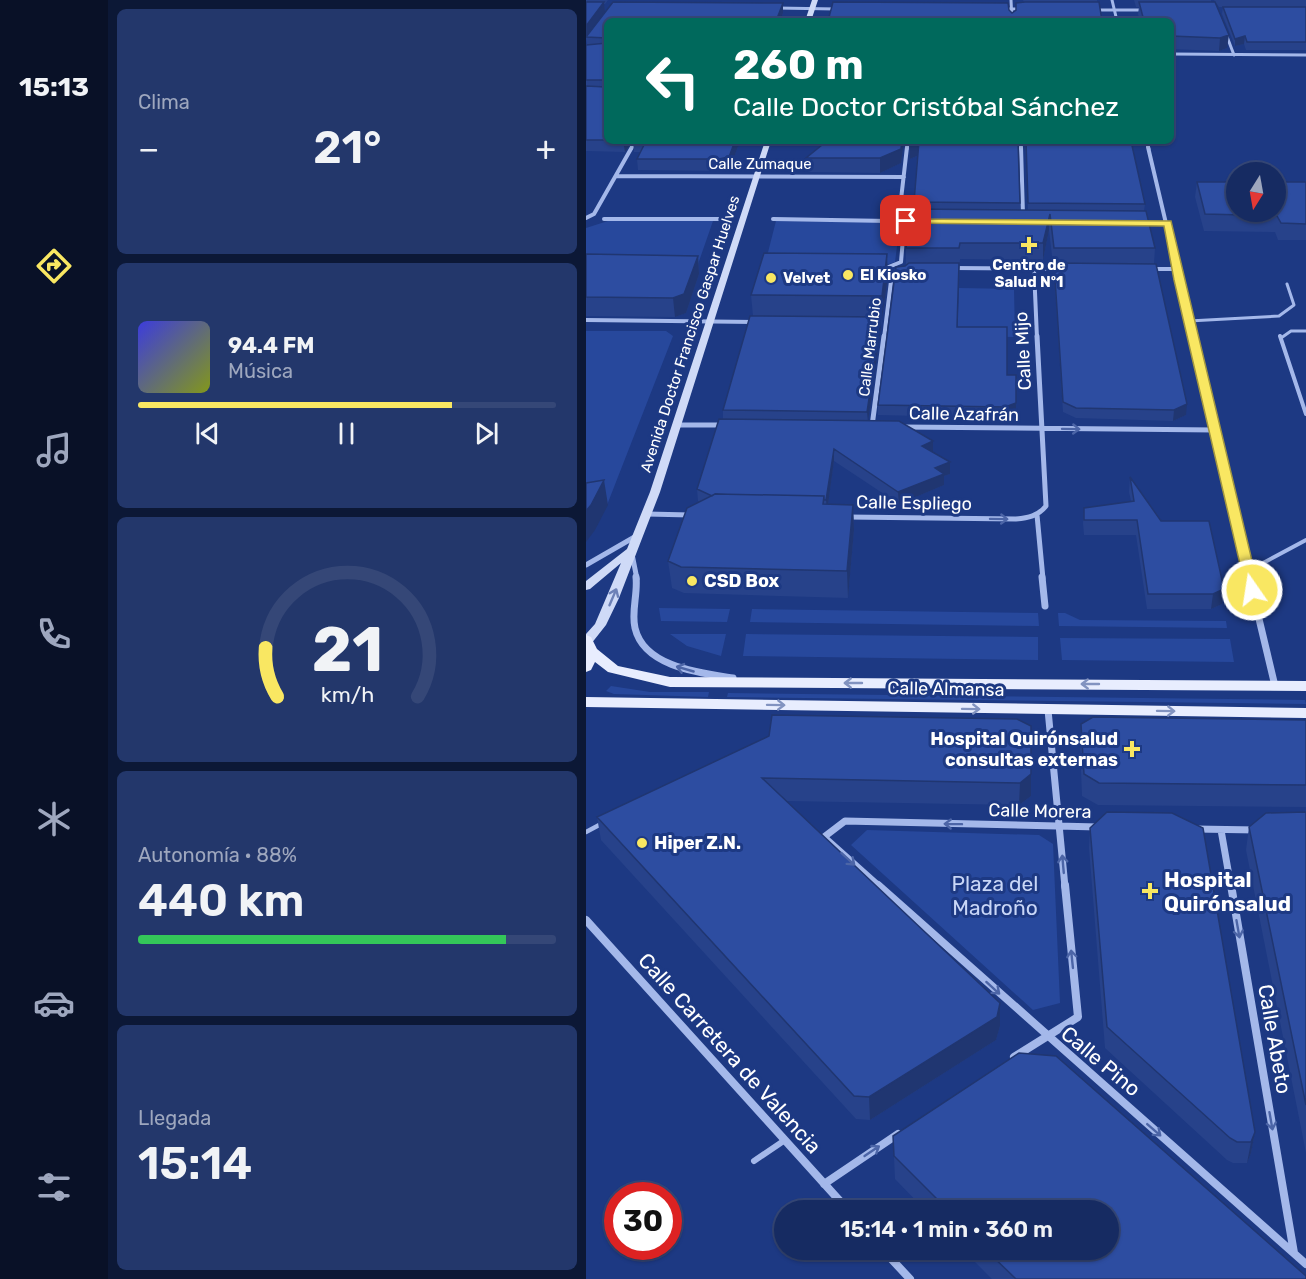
<!DOCTYPE html>
<html lang="es">
<meta charset="utf-8">
<style>
body{margin:0;font-family:Rubik,sans-serif;background:#23376b;color:#f1f3f6;height:100vh;display:flex;flex-direction:column;font-size:22px;white-space:nowrap}
*{box-sizing:border-box;margin:0}
p{font-size:20px;color:#9ea7be}
.icon{flex:none;width:33px;height:33px;fill:none;stroke:currentColor;stroke-width:2;stroke-linecap:round;stroke-linejoin:round}
.map{position:relative;flex:1;overflow:hidden}
.panel{display:flex;flex-direction:column;gap:9px;padding:9px;background:#0c1836;width:478px}
.panel>*{flex:none}
.hud{position:absolute;left:18px;top:18px;width:570px;height:126px;border-radius:9px;box-shadow:0 2px 4px #0004,0 0 0 2px #354777;background:#00695c;color:#fff;overflow:hidden}
.needle{width:39px;rotate:191deg}
.controls{position:absolute;left:640px;top:162px;display:grid;gap:12px}
.controls a{display:grid;place-items:center;width:60px;height:60px;border-radius:50%;background:#162b62;box-shadow:0 2px 4px #0004,0 0 0 2px #354777;font-size:30px}
.speed{position:absolute;left:18px;top:1182px;display:flex;gap:12px;font-size:30px;font-weight:700;text-align:center}
.speed>*{display:grid;place-content:center;width:78px;height:78px;border-radius:50%;background:#162b62;box-shadow:0 2px 4px #0004,0 0 0 2px #354777;line-height:1}
.speed .limit{border:9px solid #d22;background:#fff;color:#111}
.pin{position:absolute;display:grid;place-items:center;width:51px;height:51px;color:#fff;margin:-26px;border-radius:12px;box-shadow:0 3px 9px #0006}
.me{position:absolute;width:66px;margin:-33px;rotate:347deg;stroke-linejoin:round;filter:drop-shadow(0 0 4px #0008)}
.turn{display:flex;align-items:center;gap:21px;height:126px;padding:0 30px;font-size:27px}
.turn .icon{width:78px;height:78px;stroke-width:2.5}
.turn b{display:block;font-size:42px;line-height:51px}
.big{font-size:45px;font-weight:600;line-height:1.1}
.panel .card{flex:1;display:flex;flex-direction:column;justify-content:center;gap:9px;min-width:0;padding:0 21px;border-radius:9px;background:#23376b}
.panel .dial{align-items:center;gap:0}
.dial svg{height:156px;overflow:visible;fill:none;stroke:#354777;stroke-width:7;stroke-linecap:round;text-anchor:middle}
.dial text{fill:#f1f3f6;stroke:none}
.song{display:flex;align-items:center;gap:18px}
.cover{width:72px;height:72px;border-radius:9px;background:linear-gradient(135deg,hsl(240 70% 55%),hsl(70 70% 35%))}
.played{height:6px;border-radius:3px;background:linear-gradient(90deg,#f9e762 75%,#354777 75%)}
.keys{display:flex;justify-content:space-around;direction:ltr}
.heat{display:flex;justify-content:space-between;align-items:center;font-size:33px;direction:ltr}
.charge{height:9px;border-radius:4px;background:linear-gradient(90deg,#34c759 88%,#354777 0)}
.trip{position:absolute;left:188px;top:1200px;width:345px;height:60px;border-radius:30px;background:#162b62;box-shadow:0 2px 4px #0004,0 0 0 2px #354777;font-weight:600;line-height:60px;text-align:center}
main{display:flex;flex:1;min-height:0}
.menu{display:flex;flex-direction:column;width:108px;justify-content:space-around;align-items:center;background:#091127;color:#9ea7be}
.menu .icon{width:42px;height:42px}
.menu .active{color:#f9e762}
.menu b{font-size:27px;color:#f1f3f6}
.map>svg:first-child{display:block}
.green{fill:#27489c}
.lines{fill:none;stroke-linecap:round;stroke-linejoin:round}
.lane-far3{stroke:#a4b8ea;stroke-width:3}
.lane-far2{stroke:#a4b8ea;stroke-width:4}
.lane-far1{stroke:#a4b8ea;stroke-width:4.5}
.lane{stroke:#a4b8ea;stroke-width:6}
.street-far4{stroke:#a4b8ea;stroke-width:3}
.street-far3{stroke:#a4b8ea;stroke-width:4}
.street-far2{stroke:#a4b8ea;stroke-width:5}
.street-far1{stroke:#a4b8ea;stroke-width:7}
.street{stroke:#a4b8ea;stroke-width:8}
.secondary{fill:#cfdaf7;fill-rule:evenodd}
.primary{fill:#e8edfe;fill-rule:evenodd}
.wall{fill:#27428a}
.shaded-wall{fill:#203671}
.building{fill:#2d4da1;stroke:#203671;stroke-width:1.5}
.oneway{stroke:#4c65a7}
.oneway2{stroke:#6d81b7}
.oneway3{stroke:#8293c0}
.route{fill:#f9e762;stroke:#a29640;stroke-width:1.5}
.poi-dot{fill:#f9e762;stroke:#1d3983;stroke-width:2}
.labels{text-anchor:middle;dominant-baseline:central;stroke-width:6;stroke-linejoin:round;paint-order:stroke}
.far-street-label{font-size:15px;fill:#fff;stroke:#1d3983}
.far-poi-label{font-size:15px;font-weight:bold;fill:#fff;stroke:#1d3983;text-anchor:start}
.street-label{font-size:18px;fill:#fff;stroke:#1d3983}
.poi-label{font-size:18px;font-weight:bold;fill:#fff;stroke:#1d3983;text-anchor:start}
.near-poi-label{font-size:21px;font-weight:bold;fill:#fff;stroke:#1d3983;text-anchor:start}
.near-park-label{font-size:21px;fill:#c8d6f7;stroke:#1d3983}
.near-street-label{font-size:21px;fill:#fff;stroke:#1d3983}
</style>
<main>
<nav class="menu">
<b>15:13</b>
<svg class="icon active" aria-label="directions" viewBox="0 0 24 24"><path d="M12 3l9 9-9 9-9-9zM9 14v-3h6M13 9l2 2-2 2"/></svg>
<svg class="icon" aria-label="music" viewBox="0 0 24 24"><path d="M9 18V5l10-2v13"/><circle cx="6" cy="18" r="3"/><circle cx="16" cy="16" r="3"/></svg>
<svg class="icon" aria-label="phone" viewBox="0 0 24 24"><path d="M5 4h4l2 5-3 2q2 4 5 5l2-3 5 2v4C11 20 4 13 5 4z"/></svg>
<svg class="icon" aria-label="climate" viewBox="0 0 24 24"><path d="M12 3v18M4 7l16 10M4 17L20 7"/></svg>
<svg class="icon" aria-label="car" viewBox="0 0 24 24"><path d="M5 17H2v-5l4-1 3-4h7l3 4 3 1v5h-3M9 17h6M6 11h13"/><circle cx="7" cy="17" r="2"/><circle cx="17" cy="17" r="2"/></svg>
<svg class="icon" aria-label="filters" viewBox="0 0 24 24"><path d="M4 7h16M4 17h16"/><circle cx="9" cy="7" r="2"/><circle cx="15" cy="17" r="2"/></svg>
</nav>
<section class="panel">
<div class="card"><p>Clima</p>
<div class="heat"><a>−</a><b class="big">21°</b><a>+</a></div>
</div>
<div class="card">
<div class="song"><i class="cover"></i><div><b>94.4 FM</b><p>Música</p></div></div>
<div class="played"></div>
<div class="keys"><svg class="icon" aria-label="previous" viewBox="0 0 24 24"><path d="M18 5L8 12l10 7zM5 5v14"/></svg><svg class="icon" aria-label="pause" viewBox="0 0 24 24"><path d="M8 5v14M16 5v14"/></svg><svg class="icon" aria-label="next" viewBox="0 0 24 24"><path d="M6 5l10 7-10 7zM19 5v14"/></svg></div>
</div>
<div class="card dial"><svg viewBox="0 0 100 80">
<path d="M14 69A42 42 0 1 1 86 69"/>
<path d="M14 69A42 42 0 0 1 8 44" stroke="#f9e762"/>
<text x="50" y="56" font-size="32" font-weight="700">21</text>
<text x="50" y="72" font-size="11">km/h</text>
</svg></div>
<div class="card"><p>Autonomía · 88%</p><b class="big">440 km</b><div class="charge"></div></div>
<div class="card"><p>Llegada</p><b class="big">15:14</b></div>
</section>
<div class="map">
<svg width="720" height="1279" viewBox="0 0 720 1279">
<rect width="100%" height="100%" fill="#1d3983"/>
<path class="green" d="M 25,220 L 117,221 L 127,221 L 111,267 L 0,265 L 0,228 Z
M 190,221 L 296,222 L 313,231 L 309,262 L 287,269 L 178,268 Z
M 373,288 L 428,289 L 429,337 L 371,336 Z
M 0,331 L 80,331 L 87,336 L 21,505 L 0,509 Z
M 73,608 L 144,609 L 141,622 L 75,621 Z
M 166,609 L 452,613 L 453,626 L 164,622 Z
M 472,613 L 479,613 L 494,620 L 640,621 L 641,628 L 473,626 Z
M 84,634 L 140,634 L 135,656 L 101,646 Z
M 160,634 L 452,637 L 452,660 L 157,656 Z
M 474,638 L 644,639 L 648,662 L 476,660 Z
M 25,686 L 64,692 L 123,692 L 122,697 L 28,694 L 20,691 Z
M 142,693 L 719,700 L 720,704 L 141,697 Z
M 281,830 L 453,835 L 467,844 L 474,1003 L 447,1010 L 265,845 Z"/>
<g class="lines">
<path class="lane-far3" d="M 603,321 L 693,316 L 708,305 L 701,284
M 695,338 L 705,331 L 720,331"/>
<path class="lane-far2" d="M 694,336 L 720,414
M 662,571 L 720,540"/>
<path class="lane-far1" d="M 0,832 L 15,824"/>
<path class="lane" d="M 168,1161 L 199,1140"/>
<path class="street-far4" d="M 425,0 L 426,21
M 526,0 L 531,21
M 190,8 L 251,9
M 415,9 L 437,9
M 508,10 L 560,10
M 640,34 L 648,55
M 585,54 L 720,55
M 435,141 L 435,149
M 561,141 L 563,149
M 45,149 L 49,141
M 321,149 L 322,141"/>
<path class="street-far3" d="M 321,147 L 313,217 L 320,221 L 332,222
M 435,147 L 437,215
M 562,147 L 607,338
M 30,176 L 318,177
M 0,218 L 8,214 L 46,147
M 18,219 L 135,219
M 187,219 L 303,221 L 318,227 L 315,262 L 295,270
M 555,223 L 582,223
M 367,268 L 473,269
M 448,269 L 451,338
M 565,269 L 591,269
M 0,320 L 169,322
M 298,338 L 306,273 L 315,269"/>
<path class="street-far2" d="M 607,336 L 664,579
M 90,425 L 138,425
M 286,426 L 298,336
M 316,427 L 629,430
M 61,514 L 104,515
M 451,515 L 457,579
M 262,517 L 430,519 C 442,518 452,516 460,506 L 451,336
M 46,554 L 51,579
M 0,565 L 52,535"/>
<path class="street-far1" d="M 50,577 C 52,594 45,612 49,628 C 58,667 114,673 147,678
M 456,577 L 459,606
M 663,577 L 689,686
M 462,710 L 479,887
M 609,829 L 671,830
M 635,830 L 645,887
M 294,887 L 238,837 L 259,821 L 512,827"/>
<path class="street" d="M 292,885 L 720,1264
M 645,885 L 708,1253
M 0,920 L 262,1210
M 428,1057 L 492,1017 L 479,885
M 238,1184 L 312,1134
M 297,1250 L 324,1279"/>
<path class="secondary" d="M 226,0 L 232,0 L 225,21 L 219,21 Z
M 179,141 L 185,141 L 74,492 L 33,598 L 20,625 L 5,644 L 0,644 L 0,634 L 9,624 L 35,563 L 4,589 L 0,590 L 0,581 L 41,549 L 64,492 Z"/>
<path class="primary" d="M 0,635 L 5,637 L 11,649 L 32,666 L 84,677 L 720,681 L 720,691 L 84,687 L 22,672 L 9,662 L 5,670 L 0,672 Z
M 0,697 L 720,708 L 720,718 L 0,707 Z"/>
</g>
<path class="wall" d="M 0,0 L 22,0 L 19,4 L 18,4 L 19,12 L 0,38 Z
M 437,0 L 511,0 L 516,21 L 242,21 L 423,10 L 426,13 L 430,10 L 438,2 Z
M 548,0 L 625,0 L 625,2 L 641,48 L 633,51 L 585,49 L 585,21 L 554,21 L 552,14 L 553,7 L 550,7 Z
M 628,0 L 720,0 L 720,7 L 633,7 Z
M 27,2 L 197,3 L 197,13 L 194,21 L 21,21 L 21,141 L 47,141 L 39,152 L 0,151 L 0,45 L 1,44 L 0,37 Z
M 637,7 L 720,7 L 720,50 L 660,50 L 658,44 L 649,46 L 636,14 Z
M 47,141 L 154,141 L 144,168 L 134,171 L 52,170 L 51,159 L 54,152 L 48,152 Z
M 241,141 L 318,141 L 315,163 L 294,173 L 221,172 L 220,158 Z
M 439,141 L 545,141 L 559,204 L 558,211 L 569,248 L 568,264 L 600,415 L 587,421 L 490,418 L 477,412 L 468,273 L 468,264 L 467,264 L 463,230 L 457,260 L 374,259 L 371,327 L 421,375 L 430,413 L 419,418 L 292,415 L 292,405 L 319,266 L 321,265 L 320,265 L 320,248 L 328,209 L 331,156 L 324,159 L 324,145 L 434,203 L 434,210 L 442,210 Z
M 611,182 L 720,182 L 720,240 L 692,240 L 689,232 L 618,231 L 609,197 Z
M 0,254 L 112,256 L 113,274 L 100,313 L 89,317 L 0,316 Z
M 302,276 L 282,420 L 347,441 L 347,452 L 364,474 L 358,476 L 358,485 L 313,504 L 248,461 L 242,504 L 267,505 L 268,530 L 262,598 L 98,593 L 86,588 L 82,561 L 114,502 L 112,501 L 111,489 L 137,419 L 137,410 L 167,316 L 165,295 Z
M 544,477 L 636,604 L 625,609 L 561,609 L 550,535 L 498,535 L 497,523 L 498,508 L 545,501 L 543,492 Z
M 720,720 L 720,807 L 512,805 L 496,796 L 494,746 L 495,724 Z
M 183,736 L 445,774 L 445,796 L 433,805 L 200,801 L 414,1026 L 410,1040 L 284,1120 L 270,1119 L 15,840 L 11,817 Z
M 720,812 L 720,1153 L 660,850 L 663,827 Z
M 504,828 L 669,1132 L 665,1153 L 661,1163 L 647,1163 L 641,1160 L 519,1048 L 503,848 Z
M 433,1053 L 470,1056 L 720,1276 L 720,1279 L 406,1279 L 377,1250 L 522,1250 L 522,1210 L 339,1210 L 309,1179 L 307,1136 Z"/>
<path class="shaded-wall" d="M 18,2 L 19,12 L 0,38 L 0,26 Z
M 197,3 L 197,13 L 194,21 L 190,21 Z
M 643,35 L 641,48 L 633,51 L 634,38 Z
M 659,36 L 658,44 L 649,46 L 649,39 Z
M 37,141 L 47,141 L 39,152 Z
M 149,141 L 154,141 L 144,168 L 134,171 L 133,159 Z
M 316,141 L 318,141 L 315,163 L 294,173 L 294,158 Z
M 332,141 L 333,155 L 324,159 L 324,145 Z
M 464,214 L 463,230 L 457,260 L 457,243 Z
M 301,254 L 302,276 L 296,319 L 296,296 Z
M 112,256 L 113,274 L 100,313 L 89,317 L 87,298 Z
M 295,317 L 295,327 L 282,422 L 281,412 Z
M 430,403 L 430,413 L 419,418 L 419,407 Z
M 601,404 L 600,415 L 587,421 L 588,410 Z
M 347,441 L 347,453 L 336,446 Z
M 248,449 L 248,461 L 241,512 L 240,500 Z
M 364,462 L 364,474 L 358,476 L 358,485 L 313,504 L 312,492 L 349,468 Z
M 18,480 L 22,505 L 9,530 L 0,542 L 0,511 Z
M 267,505 L 268,530 L 262,598 L 261,571 Z
M 638,589 L 636,604 L 625,609 L 627,594 Z
M 445,774 L 445,796 L 433,805 L 434,783 Z
M 414,1003 L 414,1026 L 410,1040 L 284,1120 L 283,1097 Z
M 669,1132 L 665,1153 L 661,1163 L 665,1142 Z"/>
<path class="building" d="M 0,2 L 18,2 L 0,26 Z
M 27,2 L 197,3 L 190,21 L 21,21 L 21,38 L 0,37 Z
M 247,2 L 422,3 L 423,10 L 426,13 L 430,10 L 430,3 L 439,2 L 513,2 L 516,21 L 242,21 Z
M 553,2 L 629,2 L 643,35 L 634,38 L 585,36 L 585,21 L 558,21 Z
M 637,7 L 720,7 L 720,42 L 661,42 L 659,36 L 649,39 Z
M 21,43 L 21,81 L 20,80 L 0,80 L 0,45 Z
M 0,86 L 20,87 L 21,86 L 21,140 L 0,140 Z
M 60,141 L 149,141 L 143,157 L 133,159 L 51,159 Z
M 241,141 L 316,141 L 315,149 L 294,158 L 220,158 Z
M 324,141 L 332,141 L 324,145 Z
M 333,141 L 432,141 L 434,203 L 328,202 Z
M 440,141 L 545,141 L 559,204 L 442,203 Z
M 611,182 L 651,182 L 651,212 L 690,212 L 690,182 L 720,182 L 720,224 L 695,223 L 691,216 L 619,214 Z
M 327,209 L 560,211 L 569,248 L 468,248 L 464,214 L 457,243 L 374,243 L 373,248 L 320,248 Z
M 178,253 L 301,254 L 296,296 L 165,295 Z
M 0,254 L 112,256 L 98,294 L 87,298 L 0,297 Z
M 323,263 L 373,263 L 371,327 L 421,327 L 421,375 L 430,375 L 430,403 L 419,407 L 292,405 L 310,267 L 319,266 Z
M 468,263 L 570,264 L 601,404 L 588,410 L 490,408 L 477,402 Z
M 164,316 L 295,317 L 281,412 L 137,410 Z
M 133,419 L 313,421 L 347,441 L 336,446 L 364,462 L 349,468 L 358,474 L 312,492 L 248,449 L 240,500 L 238,500 L 238,496 L 129,494 L 126,496 L 111,489 Z
M 544,477 L 575,521 L 623,521 L 638,589 L 627,594 L 562,594 L 551,520 L 498,520 L 498,508 L 548,501 Z
M 18,480 L 5,505 L 0,511 L 0,483 Z
M 129,494 L 238,496 L 237,504 L 267,505 L 261,571 L 95,567 L 82,561 L 101,508 Z
M 186,715 L 431,719 L 445,726 L 445,774 L 434,783 L 176,778 L 414,1003 L 411,1017 L 283,1097 L 268,1096 L 11,817 L 183,736 Z
M 507,717 L 720,720 L 720,785 L 513,783 L 498,774 L 495,724 Z
M 521,812 L 586,813 L 617,828 L 669,1132 L 665,1142 L 651,1142 L 644,1138 L 521,1027 L 504,828 Z
M 720,812 L 720,1105 L 663,827 L 680,813 Z
M 433,1053 L 470,1056 L 720,1276 L 720,1279 L 430,1279 L 400,1250 L 522,1250 L 522,1210 L 362,1210 L 308,1156 L 307,1136 Z"/>
<defs><path id="oneway-shaft" d="M-6 0H5M1.5-3L5.5 0L1.5 3" fill="none" stroke-width="1.6" stroke-linecap="round" stroke-linejoin="round" transform="scale(1.5)"/></defs>
<g class="oneway">
<use href="#oneway-shaft" transform="translate(485 429) rotate(1)"/>
<use href="#oneway-shaft" transform="translate(413 519) rotate(1)"/>
<use href="#oneway-shaft" transform="translate(99 669) rotate(-164)"/>
<use href="#oneway-shaft" transform="translate(367 824) rotate(-179)"/>
<use href="#oneway-shaft" transform="translate(262 859) rotate(42)"/>
<use href="#oneway-shaft" transform="translate(477 864) rotate(-95)"/>
<use href="#oneway-shaft" transform="translate(652 929) rotate(80)"/>
<use href="#oneway-shaft" transform="translate(486 959) rotate(-96)"/>
<use href="#oneway-shaft" transform="translate(407 988) rotate(42)"/>
<use href="#oneway-shaft" transform="translate(685 1121) rotate(80)"/>
<use href="#oneway-shaft" transform="translate(568 1130) rotate(41)"/>
<use href="#oneway-shaft" transform="translate(286 1151) rotate(-34)"/>
</g>
<use class="oneway2" href="#oneway-shaft" transform="translate(27 597) rotate(-67)"/>
<g class="oneway3">
<use href="#oneway-shaft" transform="translate(267 683) rotate(-180)"/>
<use href="#oneway-shaft" transform="translate(504 684) rotate(-180)"/>
<use href="#oneway-shaft" transform="translate(190 705) rotate(1)"/>
<use href="#oneway-shaft" transform="translate(385 709) rotate(1)"/>
<use href="#oneway-shaft" transform="translate(580 711) rotate(1)"/>
</g>
<path class="route" d="M 317,219 L 585,221 L 673,590 L 671,593 L 662,593 L 660,590 L 588,280 L 578,226 L 320,223 L 315,221 Z"/>
<g class="poi-dot">
<path d="M440 236h6v6h6v6h-6v6h-6v-6h-6v-6h6z"/>
<circle cx="262" cy="275" r="6"/>
<circle cx="185" cy="278" r="6"/>
<circle cx="106" cy="581" r="6"/>
<path d="M543 740h6v6h6v6h-6v6h-6v-6h-6v-6h6z"/>
<circle cx="56" cy="843" r="6"/>
<path d="M561 882h6v6h6v6h-6v6h-6v-6h-6v-6h6z"/>
</g>
<g class="labels">
<g class="far-street-label">
<text x="174" y="164">Calle Zumaque</text>
<text transform="translate(104 334) rotate(-72)">Avenida Doctor Francisco Gaspar Huelves</text>
<text transform="translate(284 347) rotate(-83)">Calle Marrubio</text>
</g>
<g class="far-poi-label">
<text x="443" y="265" text-anchor="middle">Centro de<tspan x="443" dy="17">Salud Nº1</tspan></text>
<text x="274" y="275">El Kiosko</text>
<text x="197" y="278">Velvet</text>
</g>
<g class="street-label">
<text transform="translate(437 351) rotate(-93)">Calle Mijo</text>
<text transform="translate(378 414) rotate(1)">Calle Azafrán</text>
<text transform="translate(328 503) rotate(1)">Calle Espliego</text>
<text transform="translate(360 689) rotate(1)">Calle Almansa</text>
<text transform="translate(454 811) rotate(1)">Calle Morera</text>
</g>
<g class="poi-label">
<text x="118" y="581">CSD Box</text>
<text x="532" y="739" text-anchor="end">Hospital Quirónsalud<tspan x="532" dy="21">consultas externas</tspan></text>
<text x="68" y="843">Hiper Z.N.</text>
</g>
<g class="near-poi-label">
<text x="578" y="879">Hospital<tspan x="578" dy="24">Quirónsalud</tspan></text>
</g>
<g class="near-park-label">
<text x="409" y="883">Plaza del<tspan x="409" dy="24">Madroño</tspan></text>
</g>
<g class="near-street-label">
<text transform="translate(689 1039) rotate(80)">Calle Abeto</text>
<text transform="translate(144 1053) rotate(48)">Calle Carretera de Valencia</text>
<text transform="translate(515 1061) rotate(40)">Calle Pino</text>
</g>
</g>
</svg>
<div class="controls">
<a><svg class="needle" viewBox="-14 -14 28 28"><path d="M0-13l5 13h-10z" fill="#e53935"/><path d="M0 13l5-13h-10z" fill="#9ea7be"/></svg></a>
</div>
<div class="speed"><div class="limit">30</div></div>
<div class="pin" style="left:320px;top:221px;background:#d93025"><svg class="icon" aria-label="arrive" viewBox="0 0 24 24"><path d="M6 21V4h12l-3 4 3 4H6"/></svg></div>
<svg class="me" style="left:666px;top:590px" viewBox="-20 -20 40 40"><circle r="17" fill="#f9e762" stroke="#fff" stroke-width="3"/><path d="M0-11L8 9 0 5-8 9z" fill="#fff"/></svg>
<div class="trip">15:14 · 1 min · 360 m</div>
<div class="hud">
<div class="turn"><svg class="icon" aria-label="left" viewBox="0 0 24 24"><path d="M17 20v-9H6M10 6l-5 5 5 5"/></svg><div><b>260 m</b>Calle Doctor Cristóbal Sánchez</div></div>
</div>
</div>
</main>
